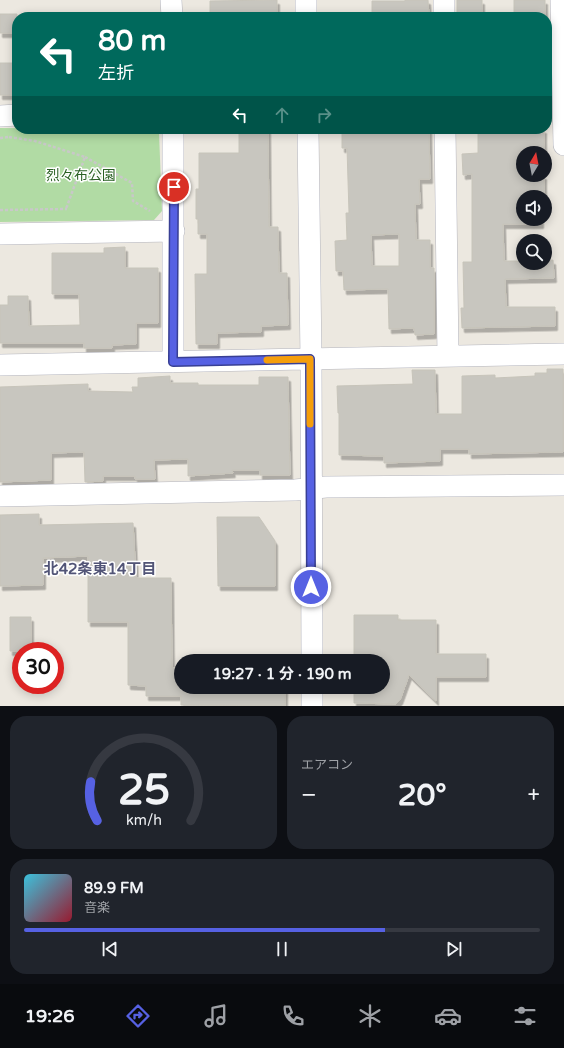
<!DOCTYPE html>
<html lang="ja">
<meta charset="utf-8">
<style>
body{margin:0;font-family:"Varela Round","Noto Sans JP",sans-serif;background:#20242c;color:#f1f3f6;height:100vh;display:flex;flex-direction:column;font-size:15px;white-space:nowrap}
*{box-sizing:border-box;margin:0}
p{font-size:13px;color:#9ea1a6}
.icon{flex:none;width:22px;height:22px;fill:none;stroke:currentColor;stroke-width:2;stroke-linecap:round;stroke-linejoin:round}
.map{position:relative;height:706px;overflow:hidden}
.details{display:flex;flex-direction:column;gap:10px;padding:10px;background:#0d0f14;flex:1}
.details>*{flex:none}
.guide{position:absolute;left:12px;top:12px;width:540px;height:122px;border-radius:16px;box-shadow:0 2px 10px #0003;background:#00695c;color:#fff;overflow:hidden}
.needle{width:26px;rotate:10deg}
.fabs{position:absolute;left:516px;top:146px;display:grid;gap:8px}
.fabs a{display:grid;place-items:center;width:36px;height:36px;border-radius:50%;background:#171b24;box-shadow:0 2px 10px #0003;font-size:20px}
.speed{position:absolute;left:12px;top:642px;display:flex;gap:8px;font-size:20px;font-weight:700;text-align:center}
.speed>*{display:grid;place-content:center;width:52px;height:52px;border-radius:50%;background:#171b24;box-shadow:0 2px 10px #0003;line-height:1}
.speed .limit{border:6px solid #d22;background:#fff;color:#111}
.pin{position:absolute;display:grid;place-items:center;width:34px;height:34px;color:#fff;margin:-17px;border:2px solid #fff;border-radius:50%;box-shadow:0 1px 4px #0007}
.me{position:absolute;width:44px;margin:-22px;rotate:0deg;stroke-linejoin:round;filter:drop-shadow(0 0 3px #0008)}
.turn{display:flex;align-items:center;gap:14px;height:84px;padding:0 20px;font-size:18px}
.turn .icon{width:52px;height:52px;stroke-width:2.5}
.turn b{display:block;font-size:28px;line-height:34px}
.lanes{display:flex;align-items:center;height:38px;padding:0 20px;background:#0003;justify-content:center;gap:20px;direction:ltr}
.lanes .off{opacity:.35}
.big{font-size:30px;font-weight:700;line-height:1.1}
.details .tile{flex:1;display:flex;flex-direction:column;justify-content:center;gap:6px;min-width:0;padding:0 14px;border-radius:16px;background:#20242c}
.details .dial{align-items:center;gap:0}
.dial svg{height:104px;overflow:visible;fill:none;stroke:#363941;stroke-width:7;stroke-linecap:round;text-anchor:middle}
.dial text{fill:#f1f3f6;stroke:none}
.song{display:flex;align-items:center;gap:12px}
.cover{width:48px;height:48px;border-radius:6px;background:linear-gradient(135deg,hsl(190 70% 55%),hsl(350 70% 35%))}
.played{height:4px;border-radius:2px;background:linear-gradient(90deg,#5661e3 70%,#363941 70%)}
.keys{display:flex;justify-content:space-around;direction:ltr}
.heat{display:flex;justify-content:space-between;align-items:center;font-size:22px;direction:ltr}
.details .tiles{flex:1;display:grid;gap:10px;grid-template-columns:1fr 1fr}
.tile:last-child{grid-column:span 2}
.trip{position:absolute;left:174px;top:654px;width:216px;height:40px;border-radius:20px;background:#171b24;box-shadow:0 2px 10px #0003;font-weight:700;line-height:40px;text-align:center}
.menu{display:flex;height:64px;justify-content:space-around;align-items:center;background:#090b0e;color:#9ea1a6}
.menu .icon{width:28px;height:28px}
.menu .selected{color:#5661e3}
.menu b{font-size:18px;color:#f1f3f6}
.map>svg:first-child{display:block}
.green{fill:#b1dba4}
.building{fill:#c8c6bf;stroke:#c7c4ba;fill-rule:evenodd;filter:url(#shadow)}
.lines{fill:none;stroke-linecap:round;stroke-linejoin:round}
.street-casing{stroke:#b4b5be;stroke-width:22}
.path{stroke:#c8c8c8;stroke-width:2.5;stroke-dasharray:3 2;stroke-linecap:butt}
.street{stroke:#fff;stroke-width:21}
.route-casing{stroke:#383f94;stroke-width:10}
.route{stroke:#5661e3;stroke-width:7}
.slow{stroke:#f59e0b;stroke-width:7}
.labels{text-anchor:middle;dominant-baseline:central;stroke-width:3;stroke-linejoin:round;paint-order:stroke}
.park-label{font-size:14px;fill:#2b6124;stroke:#fff}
.neighbourhood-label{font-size:15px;font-weight:bold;fill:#525577;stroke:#fff}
</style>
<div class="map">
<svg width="564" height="706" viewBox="0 0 564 706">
<defs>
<filter id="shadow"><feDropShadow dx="2.5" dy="4.5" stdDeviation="0" flood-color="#0004"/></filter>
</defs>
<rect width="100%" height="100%" fill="#ece8e0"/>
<path class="green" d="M 0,128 L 155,129 L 159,132 L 162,211 L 154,220 L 0,222 Z"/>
<path class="building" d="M 277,0 L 277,17 L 210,17 L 210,1 Z
M 405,0 L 428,0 L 429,17 L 372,17 L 372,1 L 405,1 Z
M 457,0 L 482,0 L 482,17 L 457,17 Z
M 514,0 L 545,0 L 545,17 L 514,17 Z
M 0,14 L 17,14 L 17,33 L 0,33 Z
M 0,63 L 17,63 L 17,95 L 0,95 Z
M 239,129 L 268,129 L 269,227 L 278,227 L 279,273 L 287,273 L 288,325 L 261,326 L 261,332 L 217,333 L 217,344 L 196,344 L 195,274 L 207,274 L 207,234 L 198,234 L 198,219 L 196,219 L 196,189 L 199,189 L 199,153 L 239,153 Z
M 342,129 L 429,129 L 430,179 L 419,179 L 420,204 L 415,204 L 416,240 L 430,240 L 430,268 L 434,268 L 434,334 L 415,335 L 414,328 L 389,329 L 388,289 L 344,290 L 343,271 L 336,271 L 335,241 L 347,240 L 346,213 L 349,213 L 347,148 L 342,148 ZM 399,234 L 399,266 L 372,266 L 371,235 Z
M 478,129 L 544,129 L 544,153 L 523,153 L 523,175 L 544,175 L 544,196 L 541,196 L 541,197 L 523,197 L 523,219 L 541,219 L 541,224 L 503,224 L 504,261 L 523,261 L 523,263 L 545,263 L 545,261 L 553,260 L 554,278 L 505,279 L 506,307 L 555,307 L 555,326 L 462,328 L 461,308 L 464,308 L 463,262 L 472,262 L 472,174 L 463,175 L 462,154 L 478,153 Z
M 125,247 L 125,268 L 158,268 L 158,323 L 136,323 L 136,344 L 112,345 L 112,348 L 84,348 L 84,343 L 0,343 L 0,305 L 8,305 L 8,296 L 28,296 L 29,326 L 80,325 L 79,294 L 52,294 L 52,253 L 104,253 L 104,248 Z
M 547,369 L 563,369 L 563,452 L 469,454 L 469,449 L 440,449 L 440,461 L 384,463 L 384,456 L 339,455 L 339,413 L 338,413 L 337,386 L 413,384 L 412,370 L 435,370 L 436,414 L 462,414 L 462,376 L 495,375 L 495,378 L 535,376 L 535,373 L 547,373 Z
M 170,376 L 170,383 L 198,383 L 198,385 L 259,385 L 259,377 L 288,377 L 290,475 L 260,475 L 260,470 L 232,470 L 233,473 L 188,476 L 188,459 L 154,460 L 155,479 L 135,479 L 135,476 L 103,476 L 103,481 L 85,482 L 84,452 L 51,453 L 51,480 L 0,482 L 0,387 L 88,384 L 88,391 L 133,392 L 132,387 L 138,387 L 138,378 Z
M 39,514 L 39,525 L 133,523 L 136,578 L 171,578 L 172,668 L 181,668 L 181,687 L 285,687 L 285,706 L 181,705 L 181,696 L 146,696 L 146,686 L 128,685 L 128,622 L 88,622 L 88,556 L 43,558 L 43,585 L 0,586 L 0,515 Z
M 217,517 L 259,517 L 275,541 L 275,586 L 218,586 Z
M 354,615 L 398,615 L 398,620 L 436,620 L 436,654 L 486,654 L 486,677 L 436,677 L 436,701 L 409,675 L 400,700 L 396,704 L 354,703 L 354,687 L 383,687 L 383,661 L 354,661 Z
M 10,617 L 31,617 L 31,651 L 10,651 Z
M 241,660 L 285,660 L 285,661 L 241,661 Z"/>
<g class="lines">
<defs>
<path id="street" d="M 171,0 L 172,17
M 306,0 L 306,17
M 444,0 L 444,17
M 561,0 L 564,145
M 0,116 L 17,115
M 308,129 L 311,359 L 312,661
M 445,129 L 448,356
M 0,234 L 174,231
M 173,362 L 173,129
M 0,365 L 564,354
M 0,496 L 295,490 L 326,487 L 564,485
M 312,687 L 312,706"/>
</defs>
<use href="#street" class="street-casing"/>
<path class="path" d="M 9,137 L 35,141 L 85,157 L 66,209
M 0,138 L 9,137
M 85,157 L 132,183 L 133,201 L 150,211
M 0,210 L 67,209"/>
<use href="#street" class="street"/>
</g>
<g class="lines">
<defs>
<path id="route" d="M 174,187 L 173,362 L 310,359 L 311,587"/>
</defs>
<use href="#route" class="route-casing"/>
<use href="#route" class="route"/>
<path class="slow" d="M 267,360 L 310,359 L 310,424"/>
</g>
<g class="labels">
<g class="park-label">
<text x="81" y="175">烈々布公園</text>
</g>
<g class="neighbourhood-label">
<text x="100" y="569">北42条東14丁目</text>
</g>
</g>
</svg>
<div class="fabs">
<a><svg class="needle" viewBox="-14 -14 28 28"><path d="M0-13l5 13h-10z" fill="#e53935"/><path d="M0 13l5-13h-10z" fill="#9ea1a6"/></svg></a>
<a><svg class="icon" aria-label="sound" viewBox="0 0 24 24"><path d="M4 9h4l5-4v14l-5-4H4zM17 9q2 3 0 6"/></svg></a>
<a><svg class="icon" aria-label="search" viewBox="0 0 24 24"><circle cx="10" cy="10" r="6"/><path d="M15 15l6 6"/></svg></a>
</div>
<div class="speed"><div class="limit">30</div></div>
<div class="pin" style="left:174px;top:187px;background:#d93025"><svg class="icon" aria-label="arrive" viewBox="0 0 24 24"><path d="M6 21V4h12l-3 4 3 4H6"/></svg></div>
<svg class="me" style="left:311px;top:587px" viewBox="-20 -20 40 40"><circle r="17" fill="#5661e3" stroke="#fff" stroke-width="3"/><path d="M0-11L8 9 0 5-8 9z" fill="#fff"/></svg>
<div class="trip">19:27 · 1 分 · 190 m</div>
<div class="guide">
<div class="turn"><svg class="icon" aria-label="left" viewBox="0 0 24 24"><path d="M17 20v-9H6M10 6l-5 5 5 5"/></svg><div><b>80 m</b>左折</div></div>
<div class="lanes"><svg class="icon" aria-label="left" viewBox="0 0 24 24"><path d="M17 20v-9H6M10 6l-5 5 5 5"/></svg><svg class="icon off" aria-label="ahead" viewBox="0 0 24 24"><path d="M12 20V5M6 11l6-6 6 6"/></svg><svg class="icon off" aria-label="right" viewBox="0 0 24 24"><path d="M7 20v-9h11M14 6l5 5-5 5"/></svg></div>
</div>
</div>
<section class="details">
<div class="tiles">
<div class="tile dial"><svg viewBox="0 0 100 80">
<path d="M14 69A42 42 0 1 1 86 69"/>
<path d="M14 69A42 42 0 0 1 9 39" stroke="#5661e3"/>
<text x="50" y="56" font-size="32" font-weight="700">25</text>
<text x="50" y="72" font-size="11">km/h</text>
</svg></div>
<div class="tile"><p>エアコン</p>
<div class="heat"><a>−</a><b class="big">20°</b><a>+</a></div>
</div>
<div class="tile">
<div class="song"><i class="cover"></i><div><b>89.9 FM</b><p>音楽</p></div></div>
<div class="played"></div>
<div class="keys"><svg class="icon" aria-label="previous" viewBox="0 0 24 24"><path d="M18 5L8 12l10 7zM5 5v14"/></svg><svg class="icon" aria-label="pause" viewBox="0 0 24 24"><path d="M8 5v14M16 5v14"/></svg><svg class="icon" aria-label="next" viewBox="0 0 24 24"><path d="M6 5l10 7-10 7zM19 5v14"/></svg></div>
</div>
</div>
</section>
<nav class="menu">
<b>19:26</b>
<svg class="icon selected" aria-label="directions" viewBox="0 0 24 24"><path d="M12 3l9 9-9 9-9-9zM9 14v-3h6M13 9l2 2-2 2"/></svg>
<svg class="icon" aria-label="music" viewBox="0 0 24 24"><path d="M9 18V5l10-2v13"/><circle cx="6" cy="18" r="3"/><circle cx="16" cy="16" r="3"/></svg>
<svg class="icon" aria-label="phone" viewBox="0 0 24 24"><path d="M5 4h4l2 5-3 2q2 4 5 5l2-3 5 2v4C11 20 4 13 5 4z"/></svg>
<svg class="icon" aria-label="climate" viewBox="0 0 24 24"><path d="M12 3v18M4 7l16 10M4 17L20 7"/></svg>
<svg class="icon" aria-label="car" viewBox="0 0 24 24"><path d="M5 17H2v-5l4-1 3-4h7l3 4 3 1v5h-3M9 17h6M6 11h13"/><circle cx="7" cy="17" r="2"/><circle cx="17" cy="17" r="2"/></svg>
<svg class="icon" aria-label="filters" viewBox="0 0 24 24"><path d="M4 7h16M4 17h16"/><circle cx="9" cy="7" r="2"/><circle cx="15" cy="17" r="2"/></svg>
</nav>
